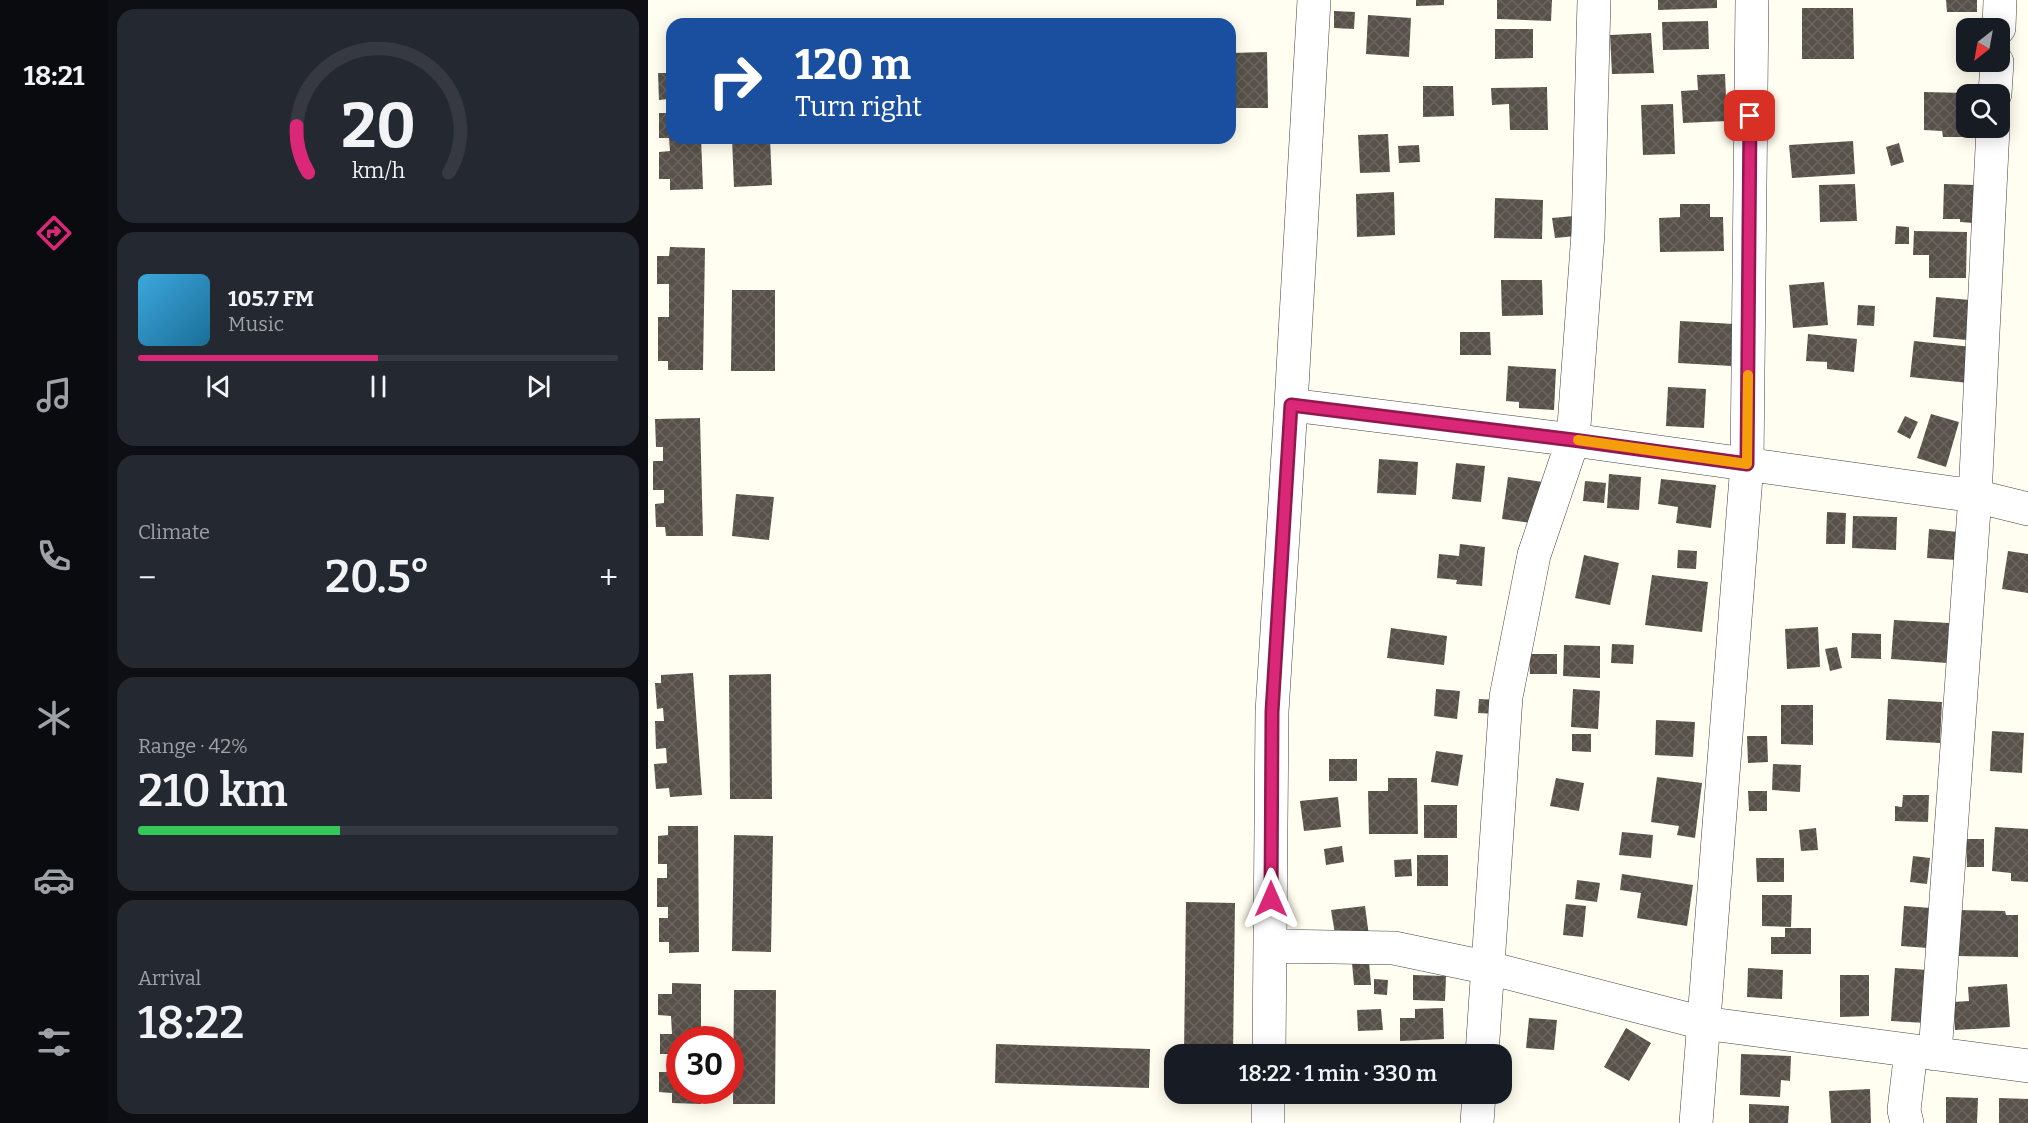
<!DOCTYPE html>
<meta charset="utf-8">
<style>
body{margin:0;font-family:Bitter,serif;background:#242831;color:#f1f3f6;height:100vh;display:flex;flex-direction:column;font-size:22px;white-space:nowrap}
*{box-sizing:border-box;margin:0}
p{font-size:20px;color:#9ea1a6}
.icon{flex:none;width:33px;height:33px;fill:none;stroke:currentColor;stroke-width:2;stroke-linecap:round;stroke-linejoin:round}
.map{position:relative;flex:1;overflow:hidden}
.panel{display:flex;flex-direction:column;gap:9px;padding:9px;background:#0d0f14;width:540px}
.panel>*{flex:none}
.banner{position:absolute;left:18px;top:18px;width:570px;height:126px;border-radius:18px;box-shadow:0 3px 15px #0003;background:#1a4fa0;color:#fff;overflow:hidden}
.needle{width:39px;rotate:211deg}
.fabs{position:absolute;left:1308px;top:18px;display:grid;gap:12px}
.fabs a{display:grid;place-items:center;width:54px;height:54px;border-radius:12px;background:#171b24;box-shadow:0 3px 15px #0003;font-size:30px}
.speed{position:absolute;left:18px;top:1026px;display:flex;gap:12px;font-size:30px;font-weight:700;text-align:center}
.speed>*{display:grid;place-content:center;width:78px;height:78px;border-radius:50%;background:#171b24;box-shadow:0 3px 15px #0003;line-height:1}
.speed .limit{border:9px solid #d22;background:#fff;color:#111}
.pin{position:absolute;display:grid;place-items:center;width:51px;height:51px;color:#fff;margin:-26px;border-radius:12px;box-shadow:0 3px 9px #0006}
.me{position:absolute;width:66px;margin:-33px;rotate:0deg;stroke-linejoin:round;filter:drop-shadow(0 0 4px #0008)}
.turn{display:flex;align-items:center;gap:21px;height:126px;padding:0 30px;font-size:27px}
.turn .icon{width:78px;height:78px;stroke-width:2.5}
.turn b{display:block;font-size:42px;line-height:51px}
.big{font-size:45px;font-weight:600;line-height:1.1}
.panel .tile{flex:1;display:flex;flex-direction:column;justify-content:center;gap:9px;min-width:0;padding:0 21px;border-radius:18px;background:#242831}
.panel .dial{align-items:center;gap:0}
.dial svg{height:156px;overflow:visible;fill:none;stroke:#363941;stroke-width:7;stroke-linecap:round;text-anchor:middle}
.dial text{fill:#f1f3f6;stroke:none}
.song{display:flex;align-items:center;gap:18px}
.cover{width:72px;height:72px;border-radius:9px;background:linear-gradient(135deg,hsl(200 70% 55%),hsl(200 70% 35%))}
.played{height:6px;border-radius:3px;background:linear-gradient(90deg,#db2777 50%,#363941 50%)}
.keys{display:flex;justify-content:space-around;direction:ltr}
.heat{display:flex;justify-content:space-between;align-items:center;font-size:33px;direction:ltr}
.charge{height:9px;border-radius:4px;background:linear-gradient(90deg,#34c759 42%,#363941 0)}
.trip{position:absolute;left:516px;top:1044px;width:348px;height:60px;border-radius:18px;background:#171b24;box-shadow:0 3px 15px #0003;font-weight:600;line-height:60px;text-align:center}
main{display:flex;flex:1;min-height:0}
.tabs{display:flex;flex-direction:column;width:108px;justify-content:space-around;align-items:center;background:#090b0e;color:#9ea1a6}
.tabs .icon{width:42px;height:42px}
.tabs .selected{color:#db2777}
.tabs b{font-size:27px;color:#f1f3f6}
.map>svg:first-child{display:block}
.building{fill:url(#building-cross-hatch)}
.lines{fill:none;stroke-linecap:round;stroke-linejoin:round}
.minor-casing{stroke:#414141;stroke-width:34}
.minor{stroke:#fff;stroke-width:33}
.route-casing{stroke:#8e194d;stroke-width:15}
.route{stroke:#db2777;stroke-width:10}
.slow{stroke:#f59e0b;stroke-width:10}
</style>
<main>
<nav class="tabs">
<b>18:21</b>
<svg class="icon selected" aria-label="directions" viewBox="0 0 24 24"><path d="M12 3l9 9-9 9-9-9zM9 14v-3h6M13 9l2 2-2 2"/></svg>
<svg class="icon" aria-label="music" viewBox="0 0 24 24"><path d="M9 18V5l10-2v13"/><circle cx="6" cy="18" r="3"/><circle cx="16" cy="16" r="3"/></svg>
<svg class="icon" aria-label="phone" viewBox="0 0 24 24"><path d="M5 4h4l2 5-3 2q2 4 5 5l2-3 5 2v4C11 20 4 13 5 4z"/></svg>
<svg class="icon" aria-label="climate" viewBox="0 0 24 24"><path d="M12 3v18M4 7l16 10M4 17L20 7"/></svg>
<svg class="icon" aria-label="car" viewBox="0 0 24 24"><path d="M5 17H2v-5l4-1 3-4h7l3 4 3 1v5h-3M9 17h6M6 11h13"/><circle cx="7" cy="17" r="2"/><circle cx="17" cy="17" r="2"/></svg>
<svg class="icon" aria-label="filters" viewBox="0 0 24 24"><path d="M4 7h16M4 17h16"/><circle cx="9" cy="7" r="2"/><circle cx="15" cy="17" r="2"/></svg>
</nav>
<section class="panel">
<div class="tile dial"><svg viewBox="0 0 100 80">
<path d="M14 69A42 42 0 1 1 86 69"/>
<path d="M14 69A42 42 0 0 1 8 45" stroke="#db2777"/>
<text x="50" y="56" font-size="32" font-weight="700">20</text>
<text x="50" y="72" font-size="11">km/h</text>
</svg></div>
<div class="tile">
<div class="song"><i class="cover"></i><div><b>105.7 FM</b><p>Music</p></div></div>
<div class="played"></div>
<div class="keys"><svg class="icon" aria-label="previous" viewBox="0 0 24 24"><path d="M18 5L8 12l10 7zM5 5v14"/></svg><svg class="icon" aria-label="pause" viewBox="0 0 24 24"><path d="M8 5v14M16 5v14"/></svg><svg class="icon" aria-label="next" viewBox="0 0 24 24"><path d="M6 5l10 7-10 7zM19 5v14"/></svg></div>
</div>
<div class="tile"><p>Climate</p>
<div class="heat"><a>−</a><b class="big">20.5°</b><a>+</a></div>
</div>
<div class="tile"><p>Range · 42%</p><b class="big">210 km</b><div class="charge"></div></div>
<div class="tile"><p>Arrival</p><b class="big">18:22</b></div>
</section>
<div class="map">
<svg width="1380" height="1123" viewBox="0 0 1380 1123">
<defs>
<pattern id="building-cross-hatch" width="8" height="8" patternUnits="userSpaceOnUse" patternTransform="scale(1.5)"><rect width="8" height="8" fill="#58514a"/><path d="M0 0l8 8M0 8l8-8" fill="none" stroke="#6b6560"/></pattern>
</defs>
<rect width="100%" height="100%" fill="#fffef0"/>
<path class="building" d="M 768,0 L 796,0 L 796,5 L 768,6 Z
M 849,0 L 904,0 L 903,21 L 849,19 Z
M 1010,0 L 1069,0 L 1069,8 L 1010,10 Z
M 1298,0 L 1329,0 L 1329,12 L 1299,12 Z
M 1154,8 L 1205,8 L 1206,59 L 1154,59 Z
M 686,11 L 707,12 L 706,29 L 686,28 Z
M 720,15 L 763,18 L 761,57 L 718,54 Z
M 1060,21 L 1061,49 L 1015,50 L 1014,22 Z
M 847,29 L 885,29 L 885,58 L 847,59 Z
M 1003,33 L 1006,73 L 964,74 L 962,35 Z
M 619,52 L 620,108 L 582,108 L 582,53 Z
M 19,65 L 24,65 L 24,138 L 53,138 L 55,189 L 22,190 L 22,179 L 11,179 L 11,152 L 22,151 L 21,138 L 11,138 L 11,113 L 21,113 L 20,99 L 11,100 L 10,73 L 19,73 Z
M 1077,74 L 1079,121 L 1035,123 L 1033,91 L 1050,90 L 1049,75 Z
M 775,86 L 805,86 L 806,116 L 775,117 Z
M 899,87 L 900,130 L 862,130 L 861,104 L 844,105 L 843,88 Z
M 1276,92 L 1318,93 L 1318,128 L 1323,128 L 1323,137 L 1295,137 L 1294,131 L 1276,130 Z
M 1025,104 L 1027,154 L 995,155 L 993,105 Z
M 740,134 L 742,172 L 712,173 L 710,135 Z
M 84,138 L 122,138 L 124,185 L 86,187 Z
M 1205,141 L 1207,174 L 1144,178 L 1141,145 Z
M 1251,143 L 1256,162 L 1243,166 L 1238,147 Z
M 771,145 L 772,162 L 751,163 L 750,146 Z
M 1207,184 L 1209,221 L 1172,222 L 1171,185 Z
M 1296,184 L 1328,185 L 1326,223 L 1312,222 L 1312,219 L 1295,219 Z
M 746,192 L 747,235 L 709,237 L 708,194 Z
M 847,198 L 895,200 L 894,239 L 846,238 Z
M 1032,204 L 1062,204 L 1062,217 L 1075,217 L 1076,251 L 1012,252 L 1011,218 L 1032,217 Z
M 926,216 L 928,236 L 907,238 L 904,218 Z
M 1248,226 L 1261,227 L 1261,244 L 1247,244 Z
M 1266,231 L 1319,232 L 1318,278 L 1281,278 L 1281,255 L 1265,255 Z
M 22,247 L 57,248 L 55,370 L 20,370 L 20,361 L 10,361 L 10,317 L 21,317 L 21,284 L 9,284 L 9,256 L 21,256 Z
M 853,280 L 894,280 L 895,315 L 854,316 Z
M 1176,282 L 1180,325 L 1145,328 L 1141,285 Z
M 84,290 L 127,290 L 127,371 L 83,371 Z
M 1288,297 L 1322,300 L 1319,340 L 1285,337 Z
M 1210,305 L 1227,306 L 1226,326 L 1209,325 Z
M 1032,321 L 1086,324 L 1084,366 L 1030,363 Z
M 812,332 L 842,332 L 843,355 L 812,355 Z
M 1160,334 L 1209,339 L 1206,372 L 1179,369 L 1179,362 L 1158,361 Z
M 1266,341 L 1324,347 L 1321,383 L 1262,377 Z
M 860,366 L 908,369 L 906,410 L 871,408 L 871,402 L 858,401 Z
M 1020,387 L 1058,389 L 1056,428 L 1018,426 Z
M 1283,414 L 1311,422 L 1298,467 L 1269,458 Z
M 1257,416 L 1270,422 L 1262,439 L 1249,432 Z
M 52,418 L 55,536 L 18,536 L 17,527 L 8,527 L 7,504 L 16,503 L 16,490 L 5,490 L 5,461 L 15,461 L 15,447 L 8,447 L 7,419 Z
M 731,459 L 770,462 L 768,495 L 729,493 Z
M 808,463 L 837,466 L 833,502 L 804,499 Z
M 961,474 L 993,477 L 991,510 L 959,508 Z
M 860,477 L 895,482 L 890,524 L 854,519 Z
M 1013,479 L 1068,485 L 1063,528 L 1028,523 L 1030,507 L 1010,504 Z
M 937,481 L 958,483 L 956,503 L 935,501 Z
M 88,494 L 126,497 L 121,540 L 84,536 Z
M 1179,512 L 1198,513 L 1197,544 L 1178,544 Z
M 1205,516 L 1249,517 L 1248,550 L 1204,548 Z
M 1281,529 L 1310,532 L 1308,560 L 1279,558 Z
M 812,544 L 837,547 L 834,586 L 808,584 L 809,580 L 789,578 L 791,554 L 811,556 Z
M 1030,550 L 1049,551 L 1048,569 L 1029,568 Z
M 1360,551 L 1380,554 L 1380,593 L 1354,589 Z
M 936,555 L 971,563 L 962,605 L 927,598 Z
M 1004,575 L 1060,582 L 1054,632 L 997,625 Z
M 1246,620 L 1301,623 L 1299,663 L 1243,659 Z
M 1170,627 L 1172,667 L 1139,669 L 1137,629 Z
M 743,628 L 799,636 L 796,665 L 739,658 Z
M 1204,633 L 1233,634 L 1233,659 L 1203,658 Z
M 964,644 L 986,645 L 985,664 L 963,663 Z
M 916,645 L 952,646 L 952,678 L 915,676 Z
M 1189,647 L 1194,668 L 1182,671 L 1177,649 Z
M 881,654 L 909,654 L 909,674 L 882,674 Z
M 45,673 L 54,795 L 22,797 L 21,788 L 8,789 L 6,764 L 19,763 L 18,748 L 8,749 L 7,721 L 16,721 L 15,708 L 9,709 L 7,683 L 13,683 L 13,675 Z
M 123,674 L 124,799 L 82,799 L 81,675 Z
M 788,689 L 812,691 L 809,719 L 786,716 Z
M 925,689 L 952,691 L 950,729 L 923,727 Z
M 831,699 L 850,700 L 850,714 L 830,713 Z
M 1240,699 L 1294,702 L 1292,743 L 1238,740 Z
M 1133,705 L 1165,705 L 1165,745 L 1133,744 Z
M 1008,720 L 1047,722 L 1045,757 L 1007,755 Z
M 1344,731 L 1376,733 L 1374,773 L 1342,771 Z
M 924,734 L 943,734 L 943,752 L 924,751 Z
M 1099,736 L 1119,736 L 1120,762 L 1100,763 Z
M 788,751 L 815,755 L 810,786 L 783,782 Z
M 681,759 L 709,759 L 709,781 L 681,781 Z
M 1125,764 L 1153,765 L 1152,792 L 1124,790 Z
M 1009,777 L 1054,783 L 1047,838 L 1029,835 L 1031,826 L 1003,822 Z
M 740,778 L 769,778 L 770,834 L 721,834 L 720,791 L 740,791 Z
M 908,778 L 936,783 L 931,811 L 902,806 Z
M 1100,791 L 1119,791 L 1119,811 L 1101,811 Z
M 1255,795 L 1281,795 L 1280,822 L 1247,821 L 1247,806 L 1254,807 Z
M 690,797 L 693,827 L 656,831 L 652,801 Z
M 776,805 L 809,805 L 809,838 L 776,838 Z
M 20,826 L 50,826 L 51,952 L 21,953 L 21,942 L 11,942 L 11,918 L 20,918 L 20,907 L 9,907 L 9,878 L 19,878 L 19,864 L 10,864 L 10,836 L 20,835 Z
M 1347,827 L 1380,829 L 1380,882 L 1363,881 L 1363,873 L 1344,871 Z
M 1168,828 L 1170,850 L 1153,851 L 1151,830 Z
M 974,832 L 1005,835 L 1003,858 L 971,855 Z
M 86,835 L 125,836 L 123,952 L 84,951 Z
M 1318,839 L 1336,839 L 1336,867 L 1319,867 Z
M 694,846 L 696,862 L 678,865 L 676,849 Z
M 769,855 L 800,855 L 800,886 L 769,886 Z
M 1265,856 L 1282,858 L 1279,884 L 1262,882 Z
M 1108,858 L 1136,858 L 1136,882 L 1109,882 Z
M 763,859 L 764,876 L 747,877 L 746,860 Z
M 974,874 L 1045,885 L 1039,926 L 989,918 L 993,893 L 972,890 Z
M 929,880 L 952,883 L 949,902 L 927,899 Z
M 1114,895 L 1144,895 L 1143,927 L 1114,926 Z
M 538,902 L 587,903 L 585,1054 L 536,1054 Z
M 918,904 L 938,906 L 935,937 L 915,935 Z
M 717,906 L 721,936 L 688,940 L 683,910 Z
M 1256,906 L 1283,908 L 1281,948 L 1253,946 Z
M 1308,910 L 1357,911 L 1358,915 L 1370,915 L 1370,957 L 1307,956 Z
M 1137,928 L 1163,928 L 1163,954 L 1123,954 L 1123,937 L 1137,937 Z
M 721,962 L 723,985 L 706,985 L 704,963 Z
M 1100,968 L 1135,970 L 1134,999 L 1099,997 Z
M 1247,968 L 1281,970 L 1278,1023 L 1243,1021 Z
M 765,975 L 798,976 L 797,1001 L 765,1000 Z
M 1192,975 L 1221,975 L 1221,1016 L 1192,1017 Z
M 726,979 L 740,980 L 739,995 L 726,994 Z
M 24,983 L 53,984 L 53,1040 L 32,1040 L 32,1090 L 53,1090 L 53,1104 L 24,1103 L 24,1093 L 11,1092 L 11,1072 L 24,1072 L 23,1054 L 12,1054 L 12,1034 L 24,1034 L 23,1016 L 10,1015 L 10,994 L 24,994 Z
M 1359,984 L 1362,1027 L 1307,1030 L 1305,1002 L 1321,1001 L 1320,987 Z
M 86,990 L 128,990 L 127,1104 L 85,1104 Z
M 795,1008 L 796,1039 L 752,1041 L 752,1018 L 767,1018 L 767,1009 Z
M 733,1009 L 735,1030 L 710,1031 L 709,1010 Z
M 881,1018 L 909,1020 L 906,1050 L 878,1048 Z
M 978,1028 L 1003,1043 L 981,1081 L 956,1067 Z
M 348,1044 L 502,1049 L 501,1088 L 347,1083 Z
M 1093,1054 L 1143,1056 L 1142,1081 L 1133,1080 L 1132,1097 L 1092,1095 Z
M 1222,1089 L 1223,1123 L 1183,1123 L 1181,1091 Z
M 729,1094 L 751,1094 L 751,1098 L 729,1099 Z
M 1298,1097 L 1330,1098 L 1329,1123 L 1298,1123 Z
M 1351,1098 L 1380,1099 L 1380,1123 L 1351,1123 Z
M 1101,1104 L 1141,1106 L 1140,1123 L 1101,1123 Z"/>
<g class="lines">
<defs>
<path id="minor" d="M 666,0 L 643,405 L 925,440 L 1327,496 L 1380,509
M 1351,28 L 1352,0
M 1347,94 L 1349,62
M 623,946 L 746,948 L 841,968 L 1055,1023 L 1380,1066
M 621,1054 L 624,712 L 643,405
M 834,1054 L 858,697 L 886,555 L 925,440 L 940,233 L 946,0
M 1287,1054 L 1327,496 L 1345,128
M 620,1123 L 620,1094
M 829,1123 L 831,1094
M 1048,1123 L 1099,464 L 1104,0
M 1259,1123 L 1256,1110 L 1263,1051"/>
</defs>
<use href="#minor" class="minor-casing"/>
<use href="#minor" class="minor"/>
</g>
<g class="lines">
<defs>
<path id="route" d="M 623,899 L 624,712 L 643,405 L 925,440 L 1099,464 L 1102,116"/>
</defs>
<use href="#route" class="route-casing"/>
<use href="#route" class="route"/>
<path class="slow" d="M 930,440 L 1099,464 L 1100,375"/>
</g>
</svg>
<div class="fabs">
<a><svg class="needle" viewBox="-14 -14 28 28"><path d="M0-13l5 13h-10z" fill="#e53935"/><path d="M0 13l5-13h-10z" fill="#9ea1a6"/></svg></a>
<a><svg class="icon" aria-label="search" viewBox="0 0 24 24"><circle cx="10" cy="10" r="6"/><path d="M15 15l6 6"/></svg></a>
</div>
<div class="speed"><div class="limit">30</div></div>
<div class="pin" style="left:1102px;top:116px;background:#d93025"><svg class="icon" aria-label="arrive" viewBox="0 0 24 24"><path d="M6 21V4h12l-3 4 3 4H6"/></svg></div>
<svg class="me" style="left:623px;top:899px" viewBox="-20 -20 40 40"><path d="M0-17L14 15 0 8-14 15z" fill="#db2777" stroke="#fff" stroke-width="4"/></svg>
<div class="trip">18:22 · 1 min · 330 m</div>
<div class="banner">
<div class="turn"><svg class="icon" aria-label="right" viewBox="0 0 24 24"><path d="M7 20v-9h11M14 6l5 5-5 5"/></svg><div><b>120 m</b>Turn right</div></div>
</div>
</div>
</main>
